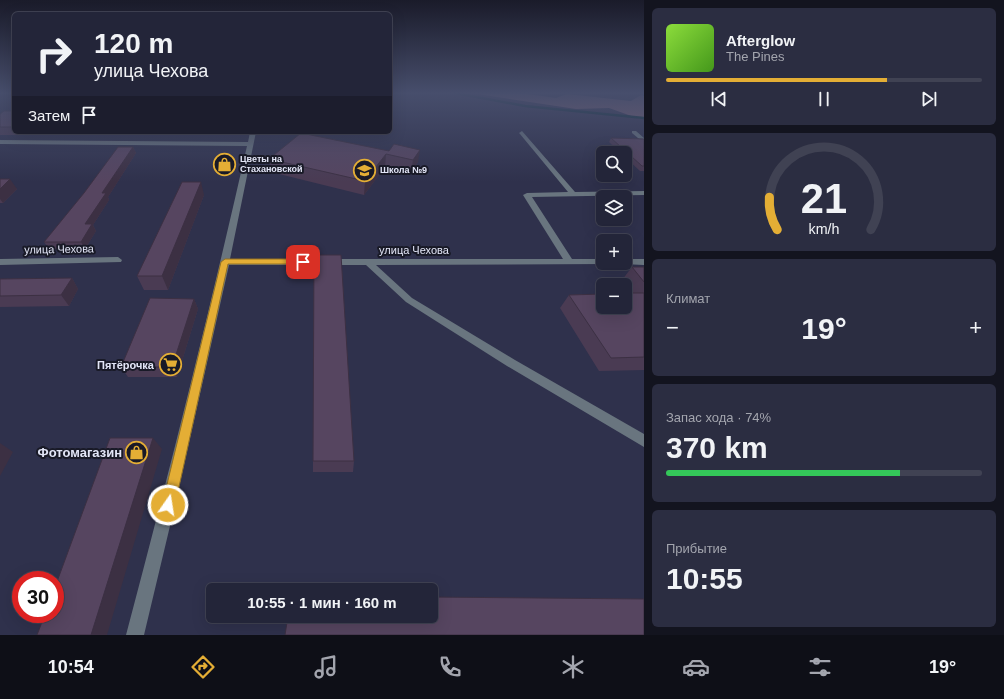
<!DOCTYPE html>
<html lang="ru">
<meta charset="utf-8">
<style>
body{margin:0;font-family:Helvetica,sans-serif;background:#2b2d41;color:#f1f3f6;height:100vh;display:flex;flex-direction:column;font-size:15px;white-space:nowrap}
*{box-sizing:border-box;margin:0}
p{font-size:13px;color:#a3a5ae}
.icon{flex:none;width:22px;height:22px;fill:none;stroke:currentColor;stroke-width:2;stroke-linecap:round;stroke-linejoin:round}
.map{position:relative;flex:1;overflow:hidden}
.drawer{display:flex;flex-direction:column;gap:8px;padding:8px;background:#13141f;width:360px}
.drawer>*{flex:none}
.guide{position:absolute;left:12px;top:12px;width:380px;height:122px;border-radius:6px;box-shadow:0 4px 16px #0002,0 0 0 1px #404253;background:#232539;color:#f1f3f6;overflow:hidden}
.controls{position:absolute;left:596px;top:146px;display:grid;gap:8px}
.controls a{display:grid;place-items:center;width:36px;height:36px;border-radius:6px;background:#232539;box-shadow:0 4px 16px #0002,0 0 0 1px #404253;font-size:20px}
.speed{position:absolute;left:12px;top:571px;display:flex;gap:8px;font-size:20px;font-weight:700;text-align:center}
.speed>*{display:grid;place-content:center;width:52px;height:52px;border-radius:50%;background:#232539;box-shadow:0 4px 16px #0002,0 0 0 1px #404253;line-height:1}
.speed .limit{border:6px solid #d22;background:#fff;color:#111}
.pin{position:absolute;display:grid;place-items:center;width:34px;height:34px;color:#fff;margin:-17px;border-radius:8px;box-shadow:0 2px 6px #0006}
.me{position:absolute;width:44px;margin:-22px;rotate:13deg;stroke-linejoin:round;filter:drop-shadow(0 0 3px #0008)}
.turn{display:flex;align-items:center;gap:14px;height:84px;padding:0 16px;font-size:18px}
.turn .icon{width:52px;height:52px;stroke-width:2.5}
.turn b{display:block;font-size:28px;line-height:34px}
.then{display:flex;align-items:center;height:38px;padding:0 16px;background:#0003;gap:8px;font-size:15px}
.big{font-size:30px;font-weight:700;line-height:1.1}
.drawer .tile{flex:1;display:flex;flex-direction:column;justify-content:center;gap:6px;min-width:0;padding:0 14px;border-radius:6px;background:#2b2d41}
.drawer .dial{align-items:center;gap:0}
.dial svg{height:104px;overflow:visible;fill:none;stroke:#404253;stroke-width:7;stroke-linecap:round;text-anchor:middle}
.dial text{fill:#f1f3f6;stroke:none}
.song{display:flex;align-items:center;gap:12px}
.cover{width:48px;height:48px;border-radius:6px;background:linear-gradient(135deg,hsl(90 70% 55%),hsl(100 70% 35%))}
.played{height:4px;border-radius:2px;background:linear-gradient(90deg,#e4ae35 70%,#404253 70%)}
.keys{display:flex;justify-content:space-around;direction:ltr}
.heat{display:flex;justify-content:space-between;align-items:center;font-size:22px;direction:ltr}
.charge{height:6px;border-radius:3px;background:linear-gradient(90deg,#34c759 74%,#404253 0)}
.trip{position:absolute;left:206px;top:583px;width:232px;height:40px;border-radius:6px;background:#232539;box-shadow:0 4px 16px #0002,0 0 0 1px #404253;font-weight:700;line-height:40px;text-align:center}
.tabs{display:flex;height:64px;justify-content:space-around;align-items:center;background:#0e0f17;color:#a3a5ae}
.tabs .icon{width:28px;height:28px}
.tabs .on{color:#e4ae35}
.tabs b{font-size:18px;color:#f1f3f6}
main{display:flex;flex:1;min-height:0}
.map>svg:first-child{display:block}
.forest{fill:#836475}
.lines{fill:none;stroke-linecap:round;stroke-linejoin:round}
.stream{stroke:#002931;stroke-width:2.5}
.minor{fill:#69757f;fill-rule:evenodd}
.wall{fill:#4a3b53}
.shaded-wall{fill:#3c3043}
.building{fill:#564560;stroke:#3c3043}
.route{fill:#e4ae35;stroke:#947122}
.labels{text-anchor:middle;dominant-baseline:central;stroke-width:4;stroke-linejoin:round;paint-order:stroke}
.far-poi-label{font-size:9px;font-weight:bold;fill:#e3e6f7;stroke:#191a27;text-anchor:start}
.street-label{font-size:11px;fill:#e3e6f7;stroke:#191a27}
.poi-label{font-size:11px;font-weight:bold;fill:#e3e6f7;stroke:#191a27;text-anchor:end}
.near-poi-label{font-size:13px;font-weight:bold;fill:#e3e6f7;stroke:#191a27;text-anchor:end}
</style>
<main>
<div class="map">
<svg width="644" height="635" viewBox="0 0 644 635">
<rect width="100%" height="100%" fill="#2f314c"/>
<path class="forest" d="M 471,93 L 520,93 L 556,98 L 567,94 L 631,101 L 641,95 L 644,96 L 644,119 L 637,118 L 609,108 L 576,109 Z"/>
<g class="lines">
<path class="stream" d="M 455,93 L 525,106 L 644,118"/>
<path class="minor" d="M 522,131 L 575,192 L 644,191 L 644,195 L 532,197 L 572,259 L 603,259 L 603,263 L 606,264 L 376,265 L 412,298 L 515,360 L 644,434 L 644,447 L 507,366 L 406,302 L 366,265 L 229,265 L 175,505 L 144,635 L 126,635 C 169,473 210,310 247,146 L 0,144 L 0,140 L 248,142 L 250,132 L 256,132 L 230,259 L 563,259 L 523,195 L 527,193 L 568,192 L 520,134 L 519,133 Z
M 632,131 L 636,131 L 644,138 L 644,143 L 632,133 Z
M 118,257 L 122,260 L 121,262 L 0,265 L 0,259 Z
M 625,259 L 644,259 L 644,265 L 622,264 L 625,263 Z"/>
</g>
<path class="wall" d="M 14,111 L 14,132 L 21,132 L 17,135 L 0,135 L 0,114 Z
M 611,138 L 644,139 L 644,171 L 640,171 L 625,157 L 625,153 L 621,153 L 609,142 Z
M 394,144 L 418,162 L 411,173 L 385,167 L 364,195 L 271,172 L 269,159 L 389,151 Z
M 133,147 L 136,153 L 108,197 L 109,200 L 93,225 L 96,231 L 85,249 L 49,249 L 44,242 Z
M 0,179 L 17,189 L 3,203 L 0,203 Z
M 204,195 L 168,290 L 144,290 L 137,276 Z
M 632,267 L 644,267 L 644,370 L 599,371 L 560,308 L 569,295 L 631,293 L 622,280 Z
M 72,278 L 78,289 L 69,306 L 0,307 L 0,279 Z
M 194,299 L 198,309 L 177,377 L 128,377 L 121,367 Z
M 313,461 L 354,461 L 353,472 L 313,472 Z"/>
<path class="shaded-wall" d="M 16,132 L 21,132 L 17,135 Z
M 133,147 L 136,153 L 108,197 L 109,200 L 93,225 L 96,231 L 85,249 L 81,242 L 85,224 L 102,193 Z
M 420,150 L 418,162 L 411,173 L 413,160 Z
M 386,154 L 385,167 L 364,195 L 365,181 Z
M 10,179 L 17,189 L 3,203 L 0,199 L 0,189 Z
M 201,182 L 204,195 L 168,290 L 162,276 Z
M 72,278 L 78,289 L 69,306 L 61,295 Z
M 194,299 L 198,309 L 177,377 L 172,367 Z
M 153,438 L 162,449 L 107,635 L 91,635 Z
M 0,443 L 13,452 L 0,476 Z"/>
<path class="building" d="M 4,111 L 14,111 L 14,125 L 12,127 L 0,127 L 0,114 Z
M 301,133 L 389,151 L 394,144 L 420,150 L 413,160 L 386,154 L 365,181 L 269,159 Z
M 611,138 L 644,139 L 644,166 L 642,166 Z
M 118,147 L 133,147 L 102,193 L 106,193 L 85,224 L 92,224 L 81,242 L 44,242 L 84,193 Z
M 0,179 L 10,179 L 0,189 Z
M 182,182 L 201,182 L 162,276 L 137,276 Z
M 314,255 L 341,255 L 354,461 L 313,461 Z
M 632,267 L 644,267 L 644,282 Z
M 72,278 L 61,295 L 0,296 L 0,279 Z
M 625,293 L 644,293 L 644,357 L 611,358 L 569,295 L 603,294 L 603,307 L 625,307 Z
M 150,298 L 194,299 L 172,367 L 121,367 Z
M 110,438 L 153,438 L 91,635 L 37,635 L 45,614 L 55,614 L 55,587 Z
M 431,597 L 644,599 L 644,635 L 285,635 L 288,616 L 431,616 Z"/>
<linearGradient id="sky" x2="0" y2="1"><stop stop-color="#1a1b2a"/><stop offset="0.51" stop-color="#474e6c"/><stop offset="1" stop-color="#474e6c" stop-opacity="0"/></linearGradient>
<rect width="644" height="182" fill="url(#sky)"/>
<path class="route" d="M 225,259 L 303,259 L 307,262 L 303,264 L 228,264 L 175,505 L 173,510 L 168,512 L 164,510 L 162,505 L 221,262 Z"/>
<defs>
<symbol id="shop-ring" viewBox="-11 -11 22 22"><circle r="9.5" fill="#191a27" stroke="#e4ae35" stroke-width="1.5"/><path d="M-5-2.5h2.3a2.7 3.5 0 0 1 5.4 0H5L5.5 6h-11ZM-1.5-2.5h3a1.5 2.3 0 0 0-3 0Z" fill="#e4ae35"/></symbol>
<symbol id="school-ring" viewBox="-11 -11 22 22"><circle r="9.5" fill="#191a27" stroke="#e4ae35" stroke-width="1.5"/><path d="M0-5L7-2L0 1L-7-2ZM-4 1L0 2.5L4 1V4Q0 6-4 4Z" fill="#e4ae35"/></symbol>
<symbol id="supermarket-ring" viewBox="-11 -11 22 22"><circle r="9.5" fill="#191a27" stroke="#e4ae35" stroke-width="1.5"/><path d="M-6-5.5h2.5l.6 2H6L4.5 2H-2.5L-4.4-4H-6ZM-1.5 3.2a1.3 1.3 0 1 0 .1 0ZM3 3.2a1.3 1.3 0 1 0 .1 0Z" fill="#e4ae35"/></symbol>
</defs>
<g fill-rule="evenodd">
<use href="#shop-ring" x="212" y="152" width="25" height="25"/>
<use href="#school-ring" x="352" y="158" width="25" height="25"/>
<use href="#supermarket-ring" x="158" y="352" width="25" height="25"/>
<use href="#shop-ring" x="124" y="440" width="25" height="25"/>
</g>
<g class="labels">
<g class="far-poi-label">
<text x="240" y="159">Цветы на<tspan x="240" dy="10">Стахановской</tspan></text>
<text x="380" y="170">Школа №9</text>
</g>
<g class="street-label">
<text transform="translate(59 249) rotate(-1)">улица Чехова</text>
<text x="414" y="250">улица Чехова</text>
</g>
<g class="poi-label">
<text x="154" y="365">Пятёрочка</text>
</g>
<g class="near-poi-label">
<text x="122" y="452">Фотомагазин</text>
</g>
</g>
</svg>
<div class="controls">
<a><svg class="icon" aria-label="search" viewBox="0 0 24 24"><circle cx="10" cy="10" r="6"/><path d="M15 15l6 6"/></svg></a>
<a><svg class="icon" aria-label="layers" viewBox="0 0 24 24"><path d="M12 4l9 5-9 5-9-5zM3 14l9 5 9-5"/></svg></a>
<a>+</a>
<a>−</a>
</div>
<div class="speed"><div class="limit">30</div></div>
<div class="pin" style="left:303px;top:262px;background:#d93025"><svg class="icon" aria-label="arrive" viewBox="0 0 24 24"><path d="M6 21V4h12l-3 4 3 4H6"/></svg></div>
<svg class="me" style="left:168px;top:505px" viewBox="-20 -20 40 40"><circle r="17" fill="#e4ae35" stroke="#fff" stroke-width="3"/><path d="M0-11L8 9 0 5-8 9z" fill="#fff"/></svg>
<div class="trip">10:55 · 1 мин · 160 m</div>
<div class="guide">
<div class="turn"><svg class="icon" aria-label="right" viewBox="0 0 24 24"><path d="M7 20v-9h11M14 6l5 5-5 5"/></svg><div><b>120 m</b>улица Чехова</div></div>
<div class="then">Затем<svg class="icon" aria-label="arrive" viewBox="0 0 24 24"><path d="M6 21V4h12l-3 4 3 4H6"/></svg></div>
</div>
</div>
<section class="drawer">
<div class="tile">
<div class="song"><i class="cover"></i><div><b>Afterglow</b><p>The Pines</p></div></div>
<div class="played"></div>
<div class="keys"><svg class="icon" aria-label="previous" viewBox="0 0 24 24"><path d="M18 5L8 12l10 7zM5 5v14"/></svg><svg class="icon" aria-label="pause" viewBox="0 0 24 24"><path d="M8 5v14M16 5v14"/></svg><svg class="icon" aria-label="next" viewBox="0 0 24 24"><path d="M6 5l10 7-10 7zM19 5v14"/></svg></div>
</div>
<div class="tile dial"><svg viewBox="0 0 100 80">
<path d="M14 69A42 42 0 1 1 86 69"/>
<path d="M14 69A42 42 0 0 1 8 44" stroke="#e4ae35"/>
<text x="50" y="56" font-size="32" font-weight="700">21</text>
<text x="50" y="72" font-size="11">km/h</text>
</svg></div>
<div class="tile"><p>Климат</p>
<div class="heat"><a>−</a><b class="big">19°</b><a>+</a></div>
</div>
<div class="tile"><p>Запас хода · 74%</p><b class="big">370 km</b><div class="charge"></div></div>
<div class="tile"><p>Прибытие</p><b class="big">10:55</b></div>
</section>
</main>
<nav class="tabs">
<b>10:54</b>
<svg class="icon on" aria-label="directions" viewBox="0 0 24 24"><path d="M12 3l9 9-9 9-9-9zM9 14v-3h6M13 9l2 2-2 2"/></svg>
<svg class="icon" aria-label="music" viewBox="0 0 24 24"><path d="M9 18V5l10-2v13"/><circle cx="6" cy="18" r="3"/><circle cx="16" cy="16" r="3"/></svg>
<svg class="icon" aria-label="phone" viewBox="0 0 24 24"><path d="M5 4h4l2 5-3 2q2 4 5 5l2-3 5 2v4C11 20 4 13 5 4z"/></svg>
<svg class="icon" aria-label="climate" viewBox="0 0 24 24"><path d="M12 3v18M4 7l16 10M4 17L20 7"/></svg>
<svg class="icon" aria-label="car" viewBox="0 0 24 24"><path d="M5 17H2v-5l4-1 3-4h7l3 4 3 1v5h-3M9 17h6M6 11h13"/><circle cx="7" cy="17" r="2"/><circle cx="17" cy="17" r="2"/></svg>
<svg class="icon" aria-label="filters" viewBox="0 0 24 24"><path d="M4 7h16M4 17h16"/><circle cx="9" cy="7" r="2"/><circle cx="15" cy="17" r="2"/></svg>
<b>19°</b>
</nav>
